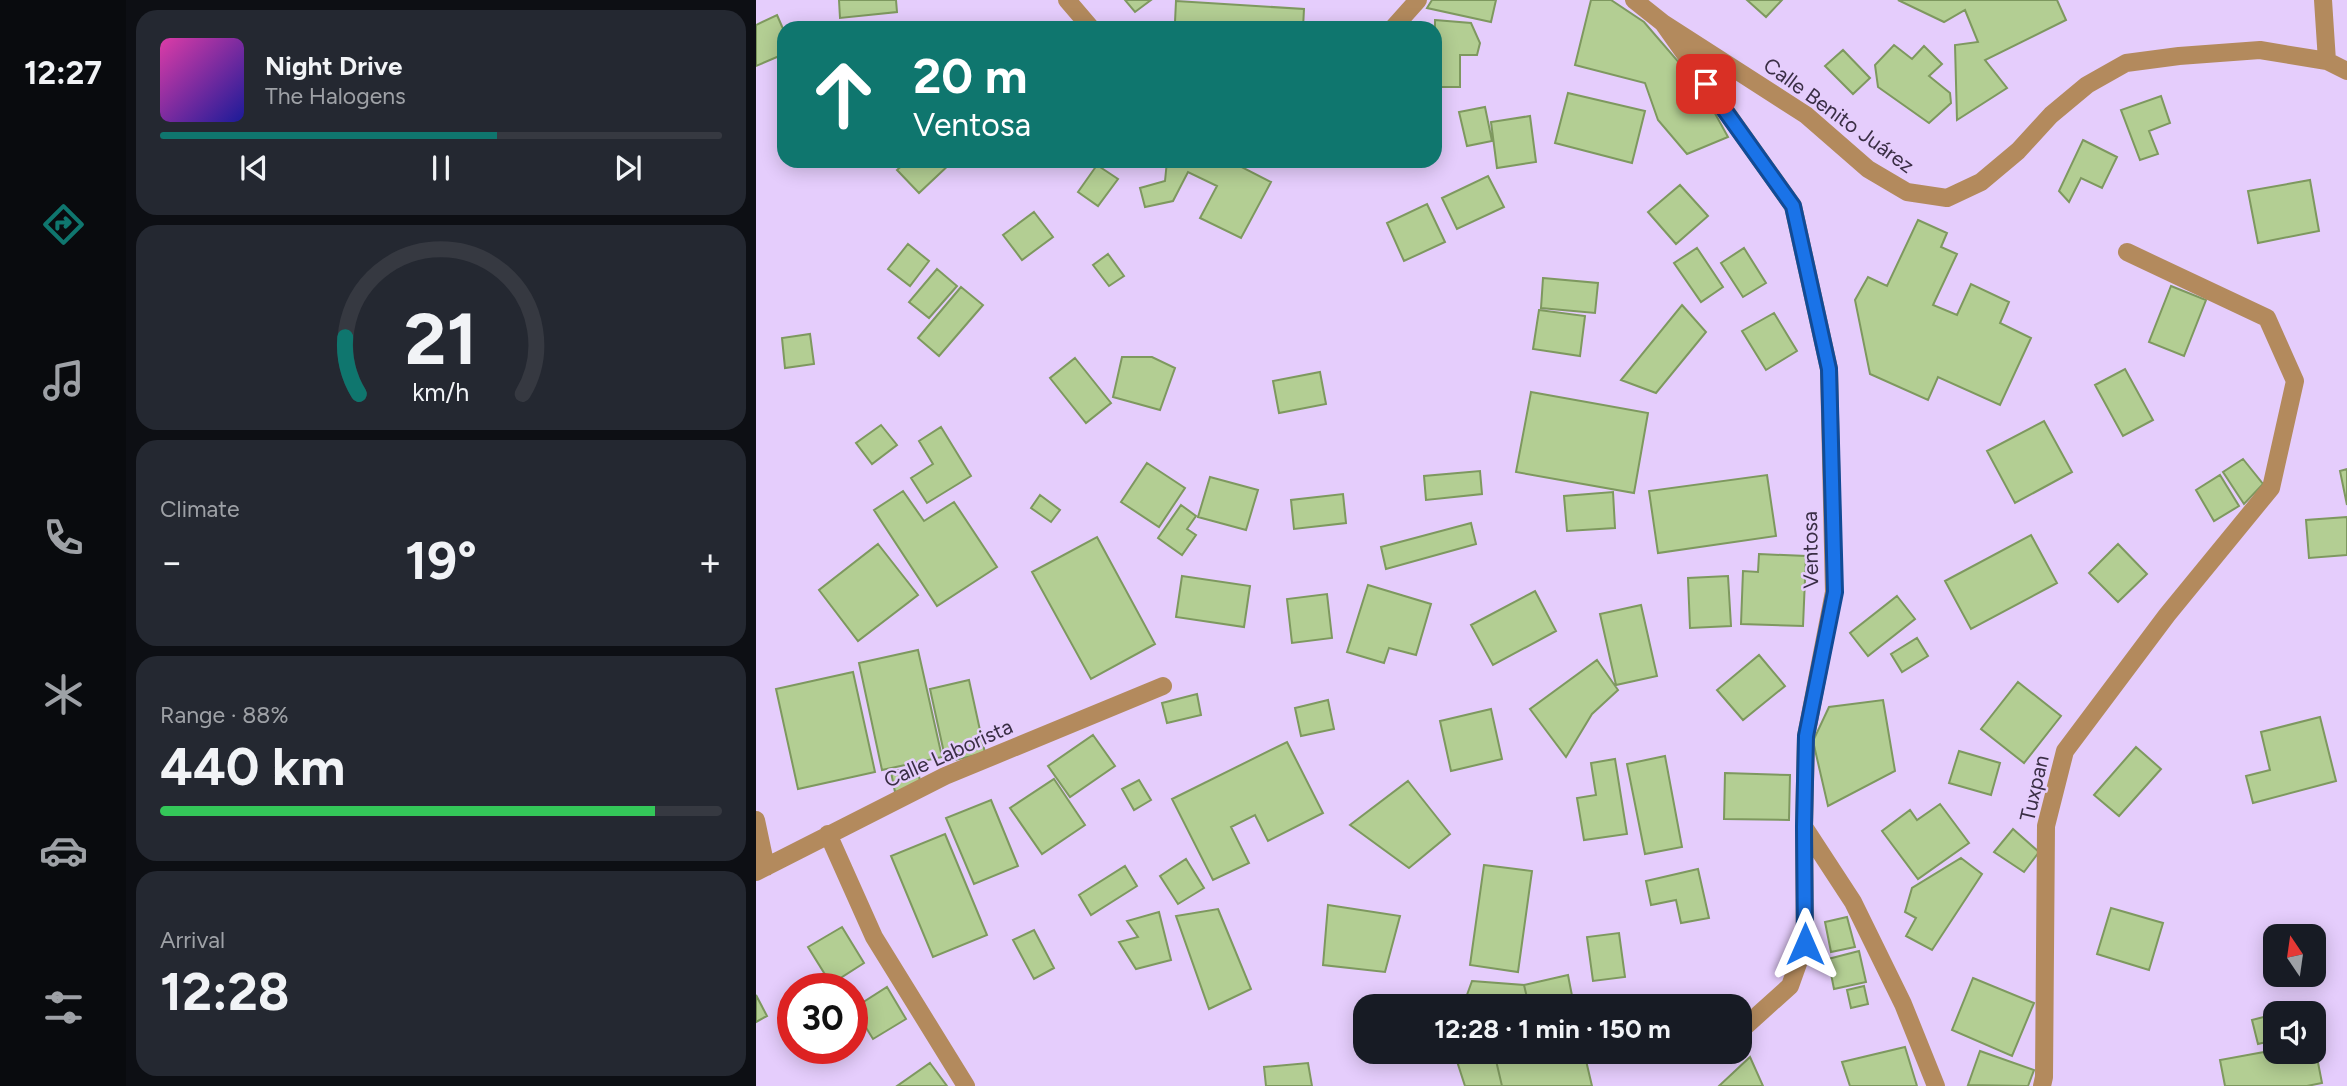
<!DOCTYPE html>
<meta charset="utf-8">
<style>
body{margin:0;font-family:Figtree,sans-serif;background:#242831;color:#f1f3f6;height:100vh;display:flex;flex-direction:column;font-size:26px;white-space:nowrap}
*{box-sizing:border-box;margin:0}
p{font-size:23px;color:#9ea1a6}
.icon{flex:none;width:38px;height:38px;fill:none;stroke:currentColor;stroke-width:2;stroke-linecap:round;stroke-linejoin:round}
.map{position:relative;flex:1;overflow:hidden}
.drawer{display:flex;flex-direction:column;gap:10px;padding:10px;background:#0d0f14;width:630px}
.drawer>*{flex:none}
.guide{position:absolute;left:21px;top:21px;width:665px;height:147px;border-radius:21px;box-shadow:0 4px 18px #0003;background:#0f766e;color:#fff;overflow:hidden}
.needle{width:46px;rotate:347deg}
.tools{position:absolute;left:1507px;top:924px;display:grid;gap:14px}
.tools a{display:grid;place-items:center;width:63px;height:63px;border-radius:14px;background:#171b24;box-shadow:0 4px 18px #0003;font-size:35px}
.speed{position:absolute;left:21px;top:973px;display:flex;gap:14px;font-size:35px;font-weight:700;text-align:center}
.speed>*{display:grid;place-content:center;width:91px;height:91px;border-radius:50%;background:#171b24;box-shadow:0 4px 18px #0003;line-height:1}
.speed .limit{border:10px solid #d22;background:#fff;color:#111}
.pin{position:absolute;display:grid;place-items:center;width:60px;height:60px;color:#fff;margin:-30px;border-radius:14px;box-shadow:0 4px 10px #0006}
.me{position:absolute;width:77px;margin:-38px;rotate:0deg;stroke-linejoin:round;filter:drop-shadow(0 0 5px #0008)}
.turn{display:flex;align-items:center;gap:24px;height:147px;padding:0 21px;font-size:32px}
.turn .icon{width:91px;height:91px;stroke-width:2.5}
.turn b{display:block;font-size:49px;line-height:60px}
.big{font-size:52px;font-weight:700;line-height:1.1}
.drawer .card{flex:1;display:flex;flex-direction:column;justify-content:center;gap:10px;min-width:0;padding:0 24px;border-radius:21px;background:#242831}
.drawer .dial{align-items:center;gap:0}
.dial svg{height:182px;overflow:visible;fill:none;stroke:#363941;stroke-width:7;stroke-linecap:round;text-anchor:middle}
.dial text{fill:#f1f3f6;stroke:none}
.song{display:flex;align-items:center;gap:21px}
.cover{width:84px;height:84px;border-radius:10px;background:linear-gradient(135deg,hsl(320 70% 55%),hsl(240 70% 35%))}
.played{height:7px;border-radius:4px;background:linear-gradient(90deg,#0f766e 60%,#363941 60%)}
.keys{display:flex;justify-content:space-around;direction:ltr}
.heat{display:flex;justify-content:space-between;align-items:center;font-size:38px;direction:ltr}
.charge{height:10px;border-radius:5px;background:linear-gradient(90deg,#34c759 88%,#363941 0)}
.trip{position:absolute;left:597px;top:994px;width:399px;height:70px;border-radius:21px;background:#171b24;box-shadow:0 4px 18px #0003;font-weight:700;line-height:70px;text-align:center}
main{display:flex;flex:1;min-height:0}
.tabs{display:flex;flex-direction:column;width:126px;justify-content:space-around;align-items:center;background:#090b0e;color:#9ea1a6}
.tabs .icon{width:49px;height:49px}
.tabs .selected{color:#0f766e}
.tabs b{font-size:32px;color:#f1f3f6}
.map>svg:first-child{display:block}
.building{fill:#b3ce93;stroke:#7e985f;stroke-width:2}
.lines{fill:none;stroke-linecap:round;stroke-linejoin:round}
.minor{stroke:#b38a5d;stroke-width:18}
.route-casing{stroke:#114b97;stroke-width:18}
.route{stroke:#1a73e8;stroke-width:12}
.labels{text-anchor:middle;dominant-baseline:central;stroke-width:5;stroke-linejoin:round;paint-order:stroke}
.street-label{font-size:21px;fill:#3a2e45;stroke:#e5cdfc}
</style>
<main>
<nav class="tabs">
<b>12:27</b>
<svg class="icon selected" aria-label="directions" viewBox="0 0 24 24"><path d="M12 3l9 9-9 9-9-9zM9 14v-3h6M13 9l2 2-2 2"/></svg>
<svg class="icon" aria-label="music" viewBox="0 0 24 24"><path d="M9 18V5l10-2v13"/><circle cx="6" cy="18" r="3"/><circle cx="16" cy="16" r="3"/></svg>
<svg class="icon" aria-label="phone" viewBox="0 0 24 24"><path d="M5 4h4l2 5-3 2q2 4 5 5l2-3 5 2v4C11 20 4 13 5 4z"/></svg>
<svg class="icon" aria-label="climate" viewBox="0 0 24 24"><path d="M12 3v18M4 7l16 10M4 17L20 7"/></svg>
<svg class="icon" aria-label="car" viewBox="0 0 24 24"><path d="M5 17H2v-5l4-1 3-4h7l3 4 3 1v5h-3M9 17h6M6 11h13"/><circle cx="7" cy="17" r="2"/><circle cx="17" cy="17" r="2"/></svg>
<svg class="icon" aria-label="filters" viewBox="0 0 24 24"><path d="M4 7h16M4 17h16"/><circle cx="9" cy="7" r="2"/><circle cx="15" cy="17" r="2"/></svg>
</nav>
<section class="drawer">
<div class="card">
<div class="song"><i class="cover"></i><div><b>Night Drive</b><p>The Halogens</p></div></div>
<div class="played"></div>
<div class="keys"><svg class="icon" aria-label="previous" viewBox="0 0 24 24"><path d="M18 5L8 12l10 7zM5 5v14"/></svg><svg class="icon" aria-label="pause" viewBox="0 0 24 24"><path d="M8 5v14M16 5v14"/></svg><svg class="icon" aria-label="next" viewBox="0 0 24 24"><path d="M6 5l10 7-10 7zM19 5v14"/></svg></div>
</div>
<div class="card dial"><svg viewBox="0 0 100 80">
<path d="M14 69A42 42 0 1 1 86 69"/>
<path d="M14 69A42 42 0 0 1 8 44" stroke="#0f766e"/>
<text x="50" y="56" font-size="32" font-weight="700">21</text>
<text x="50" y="72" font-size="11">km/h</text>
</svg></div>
<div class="card"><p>Climate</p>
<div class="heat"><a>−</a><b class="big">19°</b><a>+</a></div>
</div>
<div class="card"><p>Range · 88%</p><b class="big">440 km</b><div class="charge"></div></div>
<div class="card"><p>Arrival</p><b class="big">12:28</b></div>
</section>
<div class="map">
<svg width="1591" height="1086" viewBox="0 0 1591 1086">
<rect width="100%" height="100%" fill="#e5cdfc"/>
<path class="building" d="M 83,0 L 140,0 L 141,12 L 84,18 Z
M 369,0 L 395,0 L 379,12 Z
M 676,0 L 740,0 L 735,22 L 671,8 Z
M 835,0 L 855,0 L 888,22 L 945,88 L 972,137 L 931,154 L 902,120 L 889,83 L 819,65 Z
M 991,0 L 1026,0 L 1010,17 Z
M 1142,0 L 1301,0 L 1310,20 L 1229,60 L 1251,88 L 1201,120 L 1199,45 L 1222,42 L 1209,10 L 1188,22 Z
M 420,1 L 548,9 L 547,28 L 448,28 L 448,24 L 419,22 Z
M 21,15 L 28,31 L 28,54 L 0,66 L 0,25 Z
M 679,20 L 715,23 L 724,43 L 721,55 L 704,55 L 704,87 L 679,87 Z
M 1138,45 L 1156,59 L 1168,46 L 1186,64 L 1173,76 L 1194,93 L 1195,103 L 1173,123 L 1122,87 L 1119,65 Z
M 1087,50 L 1114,78 L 1097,94 L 1069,66 Z
M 812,93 L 889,111 L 876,163 L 799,143 Z
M 1405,96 L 1414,123 L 1393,131 L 1402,154 L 1384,160 L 1365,110 Z
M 729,107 L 736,141 L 711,146 L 703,112 Z
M 774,116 L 780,162 L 741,168 L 735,122 Z
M 1327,140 L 1361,157 L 1346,188 L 1325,178 L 1313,202 L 1303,191 Z
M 151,161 L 197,161 L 163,193 L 141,170 Z
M 411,161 L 474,161 L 515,182 L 485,238 L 444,218 L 461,186 L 432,172 L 417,201 L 389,207 L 384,188 L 409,181 Z
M 341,165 L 362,179 L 342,206 L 322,192 Z
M 732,176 L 748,207 L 701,229 L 686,198 Z
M 1554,180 L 1563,231 L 1502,243 L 1492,191 Z
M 924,185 L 952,216 L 920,244 L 892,212 Z
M 671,204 L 689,242 L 648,261 L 631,223 Z
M 278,212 L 297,237 L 266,260 L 247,235 Z
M 1162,220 L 1191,233 L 1185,247 L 1201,254 L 1177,305 L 1201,315 L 1215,284 L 1253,302 L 1244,323 L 1275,338 L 1244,405 L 1182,377 L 1172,400 L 1114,374 L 1099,300 L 1112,277 L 1131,286 Z
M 152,244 L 173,261 L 154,286 L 132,269 Z
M 941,248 L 967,287 L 945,302 L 918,263 Z
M 988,248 L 1010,283 L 987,297 L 965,263 Z
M 352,254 L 368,276 L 353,286 L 337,265 Z
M 181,269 L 201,286 L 173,318 L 153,302 Z
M 787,278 L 842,283 L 839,313 L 785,308 Z
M 1415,286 L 1450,300 L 1428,356 L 1393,342 Z
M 205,287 L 227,305 L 183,356 L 162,338 Z
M 926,305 L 950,332 L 900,393 L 865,380 Z
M 783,310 L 829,316 L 824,356 L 777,349 Z
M 1018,313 L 1041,351 L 1010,370 L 986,331 Z
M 54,334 L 58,364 L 29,368 L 26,338 Z
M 366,357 L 396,357 L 419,368 L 404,410 L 357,397 Z
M 319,358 L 355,403 L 330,423 L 294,378 Z
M 1369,369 L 1397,420 L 1367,436 L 1339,385 Z
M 564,372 L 570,404 L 523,413 L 517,381 Z
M 775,392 L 892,413 L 878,493 L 760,472 Z
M 1288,421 L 1316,472 L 1259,503 L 1231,451 Z
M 125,425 L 141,445 L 116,464 L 100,443 Z
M 185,427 L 215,476 L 171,503 L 155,478 L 177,464 L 163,441 Z
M 1487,459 L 1507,484 L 1488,504 L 1467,472 Z
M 391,463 L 429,488 L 403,527 L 365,502 Z
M 1591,469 L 1591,505 L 1584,471 Z
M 724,471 L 726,494 L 670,500 L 668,476 Z
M 1011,475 L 1020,536 L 902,553 L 893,491 Z
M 1464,475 L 1483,506 L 1458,521 L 1440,490 Z
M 454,477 L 502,490 L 490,530 L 442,517 Z
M 147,491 L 168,521 L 198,502 L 241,567 L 181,606 L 118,510 Z
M 857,492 L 859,528 L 811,531 L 808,496 Z
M 587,494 L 590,523 L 538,529 L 535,500 Z
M 284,495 L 304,510 L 295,522 L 275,508 Z
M 425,505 L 440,516 L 431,529 L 440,535 L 426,555 L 402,538 Z
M 1591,517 L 1591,555 L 1553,558 L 1550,520 Z
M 715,523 L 720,544 L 630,569 L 625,547 Z
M 1275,535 L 1301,583 L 1215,629 L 1189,581 Z
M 341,537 L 399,644 L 335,679 L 276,572 Z
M 122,544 L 162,595 L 102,641 L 63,590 Z
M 1362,544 L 1391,574 L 1362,602 L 1333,573 Z
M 1003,554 L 1050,556 L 1047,626 L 985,624 L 987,571 L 1002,572 Z
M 426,576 L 494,586 L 488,627 L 420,617 Z
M 972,576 L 975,626 L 934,628 L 932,578 Z
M 612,585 L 675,604 L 660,655 L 633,648 L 628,663 L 591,652 Z
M 779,591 L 800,631 L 737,665 L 715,625 Z
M 571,594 L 576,638 L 536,643 L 531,599 Z
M 1141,596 L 1159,619 L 1112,656 L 1094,633 Z
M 885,605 L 901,676 L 860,685 L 844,614 Z
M 1161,638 L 1172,656 L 1146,672 L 1135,654 Z
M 162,650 L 186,757 L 126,770 L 103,663 Z
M 1003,655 L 1029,686 L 987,720 L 961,690 Z
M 841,660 L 862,690 L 836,714 L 810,757 L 774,709 Z
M 97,672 L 119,772 L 42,789 L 20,689 Z
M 213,680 L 229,753 L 190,762 L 174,689 Z
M 1262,682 L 1305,716 L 1268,763 L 1225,729 Z
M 441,694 L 445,715 L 411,723 L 406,703 Z
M 572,700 L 578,729 L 545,736 L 539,708 Z
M 1127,700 L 1139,771 L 1072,806 L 1057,741 L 1073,707 Z
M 735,709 L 746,759 L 695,771 L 684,721 Z
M 1564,717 L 1580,781 L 1497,803 L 1490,776 L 1514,770 L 1505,732 Z
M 337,735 L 359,766 L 314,797 L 292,766 Z
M 531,742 L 567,813 L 512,841 L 499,815 L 475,827 L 493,863 L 457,880 L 416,799 Z
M 1380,747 L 1405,769 L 1363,816 L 1338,795 Z
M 1203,751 L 1244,763 L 1235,795 L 1193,783 Z
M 909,756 L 926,847 L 889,854 L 871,764 Z
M 859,759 L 871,834 L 828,840 L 821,798 L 840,795 L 835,763 Z
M 161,766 L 165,786 L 139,792 L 135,772 Z
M 969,773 L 1034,775 L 1033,820 L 968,819 Z
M 298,779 L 329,825 L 286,854 L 254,808 Z
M 383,780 L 395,800 L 378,810 L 366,789 Z
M 652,781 L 694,834 L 653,868 L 594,825 Z
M 235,800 L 262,866 L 218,884 L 190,818 Z
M 1184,804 L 1213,843 L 1162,879 L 1126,831 L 1154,810 L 1161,820 Z
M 1257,829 L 1283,852 L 1268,872 L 1238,852 Z
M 189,834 L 231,935 L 177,957 L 135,856 Z
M 1205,858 L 1226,874 L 1176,950 L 1150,936 L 1160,918 L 1149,912 L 1156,888 Z
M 430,859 L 448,888 L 422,904 L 404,876 Z
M 728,865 L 776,871 L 762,972 L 714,965 Z
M 369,866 L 381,886 L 335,915 L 323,895 Z
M 942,869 L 953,918 L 925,923 L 920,900 L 895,905 L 890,881 Z
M 572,905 L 644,916 L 629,972 L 567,965 Z
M 1355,908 L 1407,923 L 1393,970 L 1341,954 Z
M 462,909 L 495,989 L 453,1009 L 420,916 Z
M 403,912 L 415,960 L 380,969 L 363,942 L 382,937 L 371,921 Z
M 1091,917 L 1099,947 L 1075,952 L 1069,922 Z
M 86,927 L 108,963 L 75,984 L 52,947 Z
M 278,930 L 298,968 L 278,979 L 257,940 Z
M 863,933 L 869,977 L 837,981 L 831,937 Z
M 1103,951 L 1110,982 L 1078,989 L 1072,959 Z
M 812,975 L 818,1006 L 773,1006 L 768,985 Z
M 1217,978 L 1278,1003 L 1256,1056 L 1196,1030 Z
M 716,981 L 768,985 L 773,1006 L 707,1006 Z
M 1108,986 L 1112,1004 L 1095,1008 L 1091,990 Z
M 131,987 L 150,1019 L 117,1039 L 98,1008 Z
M 0,995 L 11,1016 L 0,1022 Z
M 1519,1014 L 1519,1040 L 1502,1044 L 1496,1020 Z
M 1558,1042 L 1566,1083 L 1551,1086 L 1469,1086 L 1464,1060 L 1519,1050 L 1519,1052 L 1558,1052 Z
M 1149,1047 L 1161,1086 L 1094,1086 L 1086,1062 Z
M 1224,1051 L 1278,1070 L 1272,1086 L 1212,1085 Z
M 698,1052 L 738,1052 L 746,1086 L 709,1086 Z
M 738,1052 L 828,1052 L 836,1086 L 746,1086 Z
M 994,1057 L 1007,1086 L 963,1086 Z
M 174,1063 L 191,1086 L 141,1086 Z
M 552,1063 L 556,1086 L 510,1086 L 508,1067 Z"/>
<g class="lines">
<path class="minor" d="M 311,0 L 335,28
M 878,0 L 907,23 L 1050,115 L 1112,169 L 1151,192 L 1191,198 L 1225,182 L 1262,151 L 1295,115 L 1331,85 L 1370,63 L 1423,56 L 1504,50 L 1571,61 L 1591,71
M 1567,0 L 1571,61
M 907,23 L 1037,206 L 1073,369 L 1078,592 L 1050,736 L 1048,827 L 1097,902 L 1147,1004 L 1180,1086
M 637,28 L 662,0
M 0,820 L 10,867
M 72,834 L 118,937 L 210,1086
M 0,872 L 189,776 L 407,686
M 984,1031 L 1034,986 L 1049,944 L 1048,829
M 1286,1086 L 1288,1077 L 1290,826 L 1309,751 L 1411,615 L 1515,488 L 1539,381 L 1511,318 L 1371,252"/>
</g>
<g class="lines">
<defs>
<path id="route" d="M 950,84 L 1037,206 L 1073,369 L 1079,592 L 1050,736 L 1048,827 L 1049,944"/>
</defs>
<use href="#route" class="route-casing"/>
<use href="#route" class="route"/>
</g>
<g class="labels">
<g class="street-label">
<text transform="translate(1083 115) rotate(36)">Calle Benito Juárez</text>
<text transform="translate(1054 550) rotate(-91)">Ventosa</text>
<text transform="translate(192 753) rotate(-24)">Calle Laborista</text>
<text transform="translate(1278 788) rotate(-77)">Tuxpan</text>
</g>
</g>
</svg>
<div class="tools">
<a><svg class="needle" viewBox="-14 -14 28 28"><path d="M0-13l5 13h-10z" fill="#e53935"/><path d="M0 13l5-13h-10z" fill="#9ea1a6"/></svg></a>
<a><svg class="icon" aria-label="sound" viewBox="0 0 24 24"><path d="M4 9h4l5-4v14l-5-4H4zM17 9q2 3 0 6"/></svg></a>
</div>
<div class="speed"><div class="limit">30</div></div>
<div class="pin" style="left:950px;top:84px;background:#d93025"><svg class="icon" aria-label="arrive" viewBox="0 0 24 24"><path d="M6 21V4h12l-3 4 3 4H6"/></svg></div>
<svg class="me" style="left:1049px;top:944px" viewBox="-20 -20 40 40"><path d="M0-17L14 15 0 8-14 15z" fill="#1a73e8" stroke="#fff" stroke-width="4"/></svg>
<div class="trip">12:28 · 1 min · 150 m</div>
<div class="guide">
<div class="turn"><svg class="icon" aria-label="ahead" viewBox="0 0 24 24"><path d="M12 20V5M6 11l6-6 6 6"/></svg><div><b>20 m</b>Ventosa</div></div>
</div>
</div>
</main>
